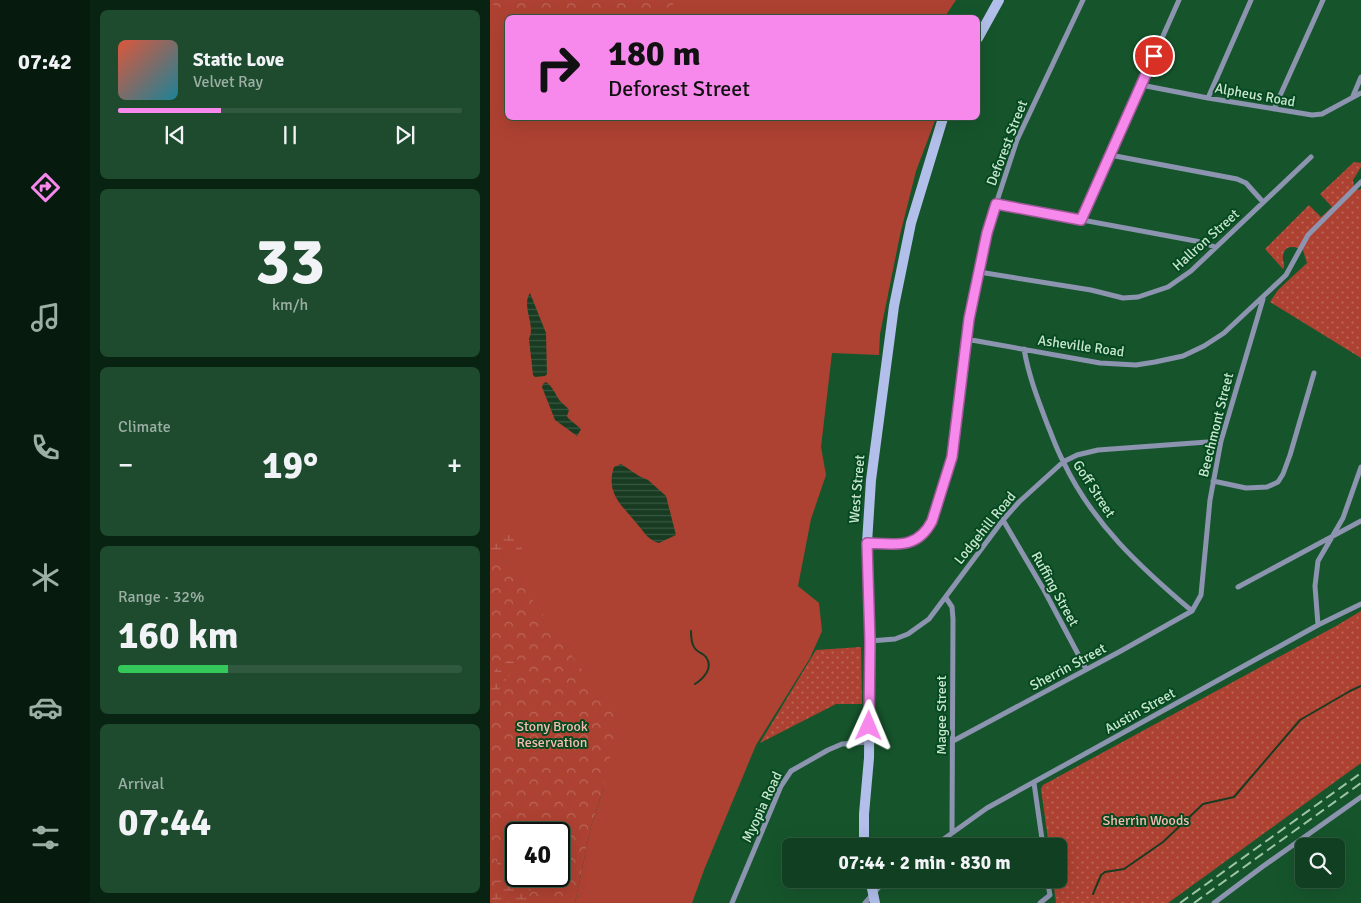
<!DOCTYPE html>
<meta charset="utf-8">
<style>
body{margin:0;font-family:Signika,sans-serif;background:#1e4b2e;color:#f1f3f6;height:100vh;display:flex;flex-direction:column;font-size:19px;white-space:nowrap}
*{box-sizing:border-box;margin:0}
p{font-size:16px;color:#9cafa5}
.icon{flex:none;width:28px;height:28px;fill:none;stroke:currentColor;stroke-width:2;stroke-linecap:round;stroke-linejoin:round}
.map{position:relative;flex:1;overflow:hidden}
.details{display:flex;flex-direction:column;gap:10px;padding:10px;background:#092312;width:400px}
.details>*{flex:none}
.hud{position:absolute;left:15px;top:15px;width:475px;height:105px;border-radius:8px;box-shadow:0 5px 20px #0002,0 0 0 1px #30593f;background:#f788ec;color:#111;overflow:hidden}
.tools{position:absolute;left:805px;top:838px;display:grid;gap:10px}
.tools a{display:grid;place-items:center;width:50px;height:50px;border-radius:8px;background:#104021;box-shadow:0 5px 20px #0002,0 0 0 1px #30593f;font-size:25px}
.speed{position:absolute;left:15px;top:822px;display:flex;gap:10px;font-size:25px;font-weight:700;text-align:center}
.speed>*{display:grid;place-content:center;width:65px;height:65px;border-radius:50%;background:#104021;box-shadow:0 5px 20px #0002,0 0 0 1px #30593f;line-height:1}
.speed .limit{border:2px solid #111;border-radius:8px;background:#fff;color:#111}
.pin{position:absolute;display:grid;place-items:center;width:42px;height:42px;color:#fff;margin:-21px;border:2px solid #fff;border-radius:50%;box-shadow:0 1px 5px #0007}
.me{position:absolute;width:55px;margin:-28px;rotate:1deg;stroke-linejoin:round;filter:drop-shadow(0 0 4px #0008)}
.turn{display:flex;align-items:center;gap:18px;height:105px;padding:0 20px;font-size:22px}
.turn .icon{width:65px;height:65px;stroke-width:2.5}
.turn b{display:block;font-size:35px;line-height:42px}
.big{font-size:38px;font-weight:700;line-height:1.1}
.details .tile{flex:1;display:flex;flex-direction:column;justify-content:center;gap:8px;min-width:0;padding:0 18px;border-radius:8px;background:#1e4b2e}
.details .dial{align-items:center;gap:0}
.dial b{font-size:65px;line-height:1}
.song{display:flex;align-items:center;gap:15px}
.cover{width:60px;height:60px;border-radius:8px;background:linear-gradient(135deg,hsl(10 70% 55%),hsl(190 70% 35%))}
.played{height:5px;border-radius:2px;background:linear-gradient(90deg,#f788ec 30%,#30593f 30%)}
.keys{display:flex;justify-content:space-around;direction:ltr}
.heat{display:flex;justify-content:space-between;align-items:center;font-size:28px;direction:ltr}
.charge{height:8px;border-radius:4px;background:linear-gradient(90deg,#34c759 32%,#30593f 0)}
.trip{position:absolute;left:292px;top:838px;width:285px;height:50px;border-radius:8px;background:#104021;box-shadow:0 5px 20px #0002,0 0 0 1px #30593f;font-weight:700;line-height:50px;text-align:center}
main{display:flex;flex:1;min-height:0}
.tab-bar{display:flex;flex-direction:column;width:90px;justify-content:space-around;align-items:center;background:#061a0d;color:#9cafa5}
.tab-bar .icon{width:35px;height:35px}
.tab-bar .selected{color:#f788ec}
.tab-bar b{font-size:22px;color:#f1f3f6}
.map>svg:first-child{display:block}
.grass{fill:#ae4232}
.forest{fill:url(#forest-crowns);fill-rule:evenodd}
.wetland{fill:url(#wetland-marsh)}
.park{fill:url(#park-dots)}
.water{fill:url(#water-rules)}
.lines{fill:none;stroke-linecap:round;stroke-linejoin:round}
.stream{stroke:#183b22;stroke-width:2}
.street{stroke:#8c94b0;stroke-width:5}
.secondary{stroke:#b1bfea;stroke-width:10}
.rail{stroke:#9ec5a8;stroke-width:2;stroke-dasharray:10 5;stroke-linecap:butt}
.route-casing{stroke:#a15899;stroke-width:12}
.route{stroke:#f788ec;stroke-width:9}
.labels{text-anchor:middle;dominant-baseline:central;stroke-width:4;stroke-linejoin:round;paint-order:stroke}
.street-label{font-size:14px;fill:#c8e7ce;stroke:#064921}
.park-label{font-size:14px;fill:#f8bbb0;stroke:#064921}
</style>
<main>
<nav class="tab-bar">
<b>07:42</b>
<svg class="icon selected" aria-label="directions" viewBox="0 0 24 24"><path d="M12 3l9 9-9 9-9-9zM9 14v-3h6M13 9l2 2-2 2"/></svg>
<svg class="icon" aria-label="music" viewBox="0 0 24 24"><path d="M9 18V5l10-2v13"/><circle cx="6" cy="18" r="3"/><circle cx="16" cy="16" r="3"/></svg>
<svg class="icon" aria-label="phone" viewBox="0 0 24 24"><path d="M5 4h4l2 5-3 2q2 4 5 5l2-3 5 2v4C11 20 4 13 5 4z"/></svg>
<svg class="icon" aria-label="climate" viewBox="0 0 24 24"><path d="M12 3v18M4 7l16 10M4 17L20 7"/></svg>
<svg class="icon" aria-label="car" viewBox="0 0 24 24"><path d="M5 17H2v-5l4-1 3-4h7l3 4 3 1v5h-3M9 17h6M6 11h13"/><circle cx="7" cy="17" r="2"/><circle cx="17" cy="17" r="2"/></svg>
<svg class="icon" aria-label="filters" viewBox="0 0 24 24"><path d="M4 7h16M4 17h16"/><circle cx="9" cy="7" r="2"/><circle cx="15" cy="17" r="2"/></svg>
</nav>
<section class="details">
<div class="tile">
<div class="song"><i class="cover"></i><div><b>Static Love</b><p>Velvet Ray</p></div></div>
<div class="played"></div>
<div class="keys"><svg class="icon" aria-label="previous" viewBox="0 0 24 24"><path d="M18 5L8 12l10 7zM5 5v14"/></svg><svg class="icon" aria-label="pause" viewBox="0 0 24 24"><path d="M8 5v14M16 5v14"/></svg><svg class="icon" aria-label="next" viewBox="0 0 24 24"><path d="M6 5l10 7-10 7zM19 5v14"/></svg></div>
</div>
<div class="tile dial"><b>33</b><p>km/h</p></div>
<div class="tile"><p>Climate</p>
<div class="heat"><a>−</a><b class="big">19°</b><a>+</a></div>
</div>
<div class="tile"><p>Range · 32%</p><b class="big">160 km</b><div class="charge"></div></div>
<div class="tile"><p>Arrival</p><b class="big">07:44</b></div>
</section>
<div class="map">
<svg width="871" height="903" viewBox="0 0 871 903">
<defs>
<pattern id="forest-crowns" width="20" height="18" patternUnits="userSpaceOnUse" patternTransform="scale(1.25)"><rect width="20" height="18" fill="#ae4232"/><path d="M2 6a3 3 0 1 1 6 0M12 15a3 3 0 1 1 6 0" fill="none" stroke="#bb6658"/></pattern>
<pattern id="wetland-marsh" width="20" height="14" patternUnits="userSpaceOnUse" patternTransform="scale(1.25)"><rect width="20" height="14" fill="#ae4232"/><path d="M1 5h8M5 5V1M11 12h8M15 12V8" fill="none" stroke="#bb6658"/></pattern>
<pattern id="park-dots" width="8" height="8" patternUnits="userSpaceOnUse" patternTransform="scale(1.25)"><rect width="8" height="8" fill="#ae4232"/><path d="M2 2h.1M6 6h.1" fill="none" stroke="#bb6658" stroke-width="1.8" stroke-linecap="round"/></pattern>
<pattern id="water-rules" width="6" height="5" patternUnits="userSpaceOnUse" patternTransform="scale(1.25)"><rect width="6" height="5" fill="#183b22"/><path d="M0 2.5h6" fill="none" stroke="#385741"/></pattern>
</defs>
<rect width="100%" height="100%" fill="#16552c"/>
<path class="grass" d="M 0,0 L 466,0 L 454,18 L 18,18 L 18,118 L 446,118 L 426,171 L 410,235 L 390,334 L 389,355 L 342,353 L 331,447 L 336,475 L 321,519 L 308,586 L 329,603 L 332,631 L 320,658 L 266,745 L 214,870 L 202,903 L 85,903 L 101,826 L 114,787 L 41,599 L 0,540 Z"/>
<path class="forest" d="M 0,0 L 190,0 L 162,18 L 33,17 L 4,5 L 0,5 Z
M 0,540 L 127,719 L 114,787 L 101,826 L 85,903 L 0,903 ZM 26,834 L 69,834 L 69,876 L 26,876 Z"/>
<path class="wetland" d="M 11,533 L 23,536 L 32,549 L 0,556 L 0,534 L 4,535 Z
M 26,659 L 31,661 L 31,666 L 19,675 L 0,703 C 0,677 0,665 26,659 Z
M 26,836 L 26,876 L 45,876 L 36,903 L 0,903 C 6,889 14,873 5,859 C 11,849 21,845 26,836 Z"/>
<path class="park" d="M 864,162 L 871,163 L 871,167 L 863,180 L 864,186 L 868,190 L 871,189 L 871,358 L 780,302 L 788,290 L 817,263 L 813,250 C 806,246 794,244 793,256 C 792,262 796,263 793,269 L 775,249 L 819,205 L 831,217 L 842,207 L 830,194 Z
M 871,611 L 871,763 L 678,903 L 566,903 L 563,879 L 569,879 L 569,846 L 559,846 L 551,789 L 553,785 L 846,626 Z
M 371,647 L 372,704 L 346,704 L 270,743 L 326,650 Z"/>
<path class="water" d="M 40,293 L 56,333 L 57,374 L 55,376 L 45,377 L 43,375 L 39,339 C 46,324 31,307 40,293 Z
M 56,382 C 63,387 65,394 70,401 C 73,404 76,406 79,410 L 77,416 L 78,418 L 91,429 L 87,436 L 65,420 L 52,387 L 53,384 Z
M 131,464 L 149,476 L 158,480 L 176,496 L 186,535 L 169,543 C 158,540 155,533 148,525 C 133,506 115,494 124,467 Z"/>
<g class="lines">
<path class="stream" d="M 201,631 C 201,636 201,642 204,647 C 206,652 213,653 216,657 C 224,668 213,679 205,684
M 603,894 L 611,875 L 615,872 L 634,869 L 673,842 L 713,804 L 744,797 L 810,720 L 860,691 L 871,686"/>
<path class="street" d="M 651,85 L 718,98 L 822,115 L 832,114 L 871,93
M 863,96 L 871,77
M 718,98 L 761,0
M 784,109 L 833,0
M 620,155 L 747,179 L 756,183 L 773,202
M 506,204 L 711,242 L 725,247
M 591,220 L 689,0
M 489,272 L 601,290 L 633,298 L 648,297 L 678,287 L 701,271 L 821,157
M 476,339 L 610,363 L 646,365 L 665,362 L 693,356 L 714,346 L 734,333 L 796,275 L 818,235 L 871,182
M 534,349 C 539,377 548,400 558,426 C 563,438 567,450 573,461 C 602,523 651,568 702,611
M 723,481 L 756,488 L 777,487 L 788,482 L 793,474 L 800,455 L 824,373
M 513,520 L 554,590 L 596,669
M 377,543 C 405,544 427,550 442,521 L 462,457 L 479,319 L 497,233 L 506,204 L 527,140 L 593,0
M 748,587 L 871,521
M 456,598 L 462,607 L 463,619 L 462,833
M 702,611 L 711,595 L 720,500 L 731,441 L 773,299
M 828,625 L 825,586 L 828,561 L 853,518 L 871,467
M 380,641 L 405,639 L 418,634 L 439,619 L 513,520 L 529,502 L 573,462 L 587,455 L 608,450 L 731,441
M 463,741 L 629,652 L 702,611
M 544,783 L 553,846
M 444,846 L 497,808 L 828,625 L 871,604
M 242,903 L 291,786 L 301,771 L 338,750 L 352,744 L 379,742
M 375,903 L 390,886 L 399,879
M 550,903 L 560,895 L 557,879
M 724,903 L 772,867 L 871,797"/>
<path class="secondary" d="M 488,38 L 509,0
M 374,846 L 374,814 L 379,758 L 380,642 L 377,543 L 381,480 L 404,306 L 421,223 L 453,118
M 380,879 L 385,903"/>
<path class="rail" d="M 690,903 L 871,773
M 704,903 L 871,783"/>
</g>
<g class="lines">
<defs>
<path id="route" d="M 379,726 L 380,642 L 377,543 C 405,544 427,550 442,521 L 462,457 L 479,319 L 497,233 L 506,204 L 591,220 L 664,56"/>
</defs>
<use href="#route" class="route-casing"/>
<use href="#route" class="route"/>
</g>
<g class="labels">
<g class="street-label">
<text transform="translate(765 95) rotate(10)">Alpheus Road</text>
<text transform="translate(517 143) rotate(-69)">Deforest Street</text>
<text transform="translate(716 240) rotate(-42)">Hallron Street</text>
<text transform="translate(591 346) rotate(8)">Asheville Road</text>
<text transform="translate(726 425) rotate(-76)">Beechmont Street</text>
<text transform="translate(367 489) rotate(-85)">West Street</text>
<text transform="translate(604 489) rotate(57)">Goff Street</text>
<text transform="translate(495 528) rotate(-51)">Lodgehill Road</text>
<text transform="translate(565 589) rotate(61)">Ruffing Street</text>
<text transform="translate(578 667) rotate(-28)">Sherrin Street</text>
<text transform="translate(650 711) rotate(-29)">Austin Street</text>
<text transform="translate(451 715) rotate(-90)">Magee Street</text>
<text transform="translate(272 807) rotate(-65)">Myopia Road</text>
</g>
<g class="park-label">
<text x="62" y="726">Stony Brook<tspan x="62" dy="16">Reservation</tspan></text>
<text x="656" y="820">Sherrin Woods</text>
</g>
</g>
</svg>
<div class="tools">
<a><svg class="icon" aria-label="search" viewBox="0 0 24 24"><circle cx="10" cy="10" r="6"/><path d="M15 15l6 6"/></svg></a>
</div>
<div class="speed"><div class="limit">40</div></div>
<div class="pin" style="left:664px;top:56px;background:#d93025"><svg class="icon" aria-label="arrive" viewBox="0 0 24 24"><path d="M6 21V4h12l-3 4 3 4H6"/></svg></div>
<svg class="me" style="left:379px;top:726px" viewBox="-20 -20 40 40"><path d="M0-17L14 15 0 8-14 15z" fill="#f788ec" stroke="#fff" stroke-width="4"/></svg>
<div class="trip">07:44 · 2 min · 830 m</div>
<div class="hud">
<div class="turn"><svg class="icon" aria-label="right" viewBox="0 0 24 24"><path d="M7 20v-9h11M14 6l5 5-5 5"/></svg><div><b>180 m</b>Deforest Street</div></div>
</div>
</div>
</main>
